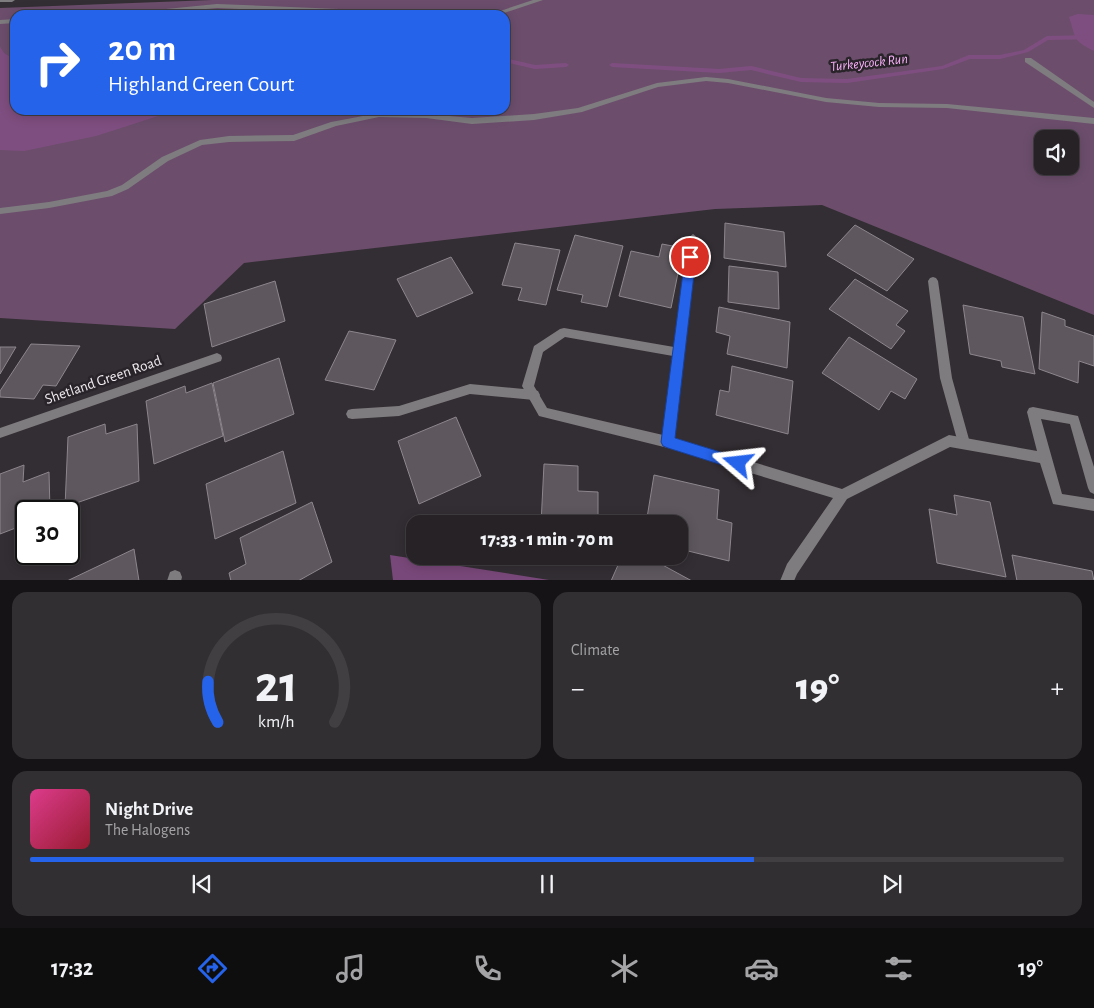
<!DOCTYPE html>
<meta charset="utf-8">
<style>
body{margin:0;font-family:"Alegreya Sans",sans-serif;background:#322f32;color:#f1f3f6;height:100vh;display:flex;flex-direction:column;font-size:19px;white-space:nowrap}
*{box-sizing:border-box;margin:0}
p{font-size:16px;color:#a4a4a7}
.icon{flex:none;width:28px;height:28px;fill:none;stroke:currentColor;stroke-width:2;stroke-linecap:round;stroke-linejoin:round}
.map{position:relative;height:580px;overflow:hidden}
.panel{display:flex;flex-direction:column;gap:12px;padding:12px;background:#151315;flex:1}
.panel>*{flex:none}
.hud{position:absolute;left:10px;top:10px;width:500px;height:105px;border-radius:15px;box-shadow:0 2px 12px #0003,0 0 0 1px #423f43;background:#2563eb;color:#fff;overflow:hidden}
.fabs{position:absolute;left:1034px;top:130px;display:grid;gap:10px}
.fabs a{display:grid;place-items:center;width:45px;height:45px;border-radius:10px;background:#262226;box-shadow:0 2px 12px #0003,0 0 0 1px #423f43;font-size:25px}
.speed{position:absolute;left:15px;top:500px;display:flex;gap:10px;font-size:25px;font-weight:700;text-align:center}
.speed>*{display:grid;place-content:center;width:65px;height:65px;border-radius:50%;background:#262226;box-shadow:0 2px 12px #0003,0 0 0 1px #423f43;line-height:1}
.speed .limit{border:2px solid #111;border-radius:8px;background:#fff;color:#111}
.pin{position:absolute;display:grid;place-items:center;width:42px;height:42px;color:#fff;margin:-21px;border:2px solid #fff;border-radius:50%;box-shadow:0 1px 5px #0007}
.me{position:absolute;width:55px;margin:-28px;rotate:287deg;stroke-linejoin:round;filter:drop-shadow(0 0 4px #0008)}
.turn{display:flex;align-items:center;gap:18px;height:105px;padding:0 15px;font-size:22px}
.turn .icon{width:65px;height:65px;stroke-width:2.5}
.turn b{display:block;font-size:35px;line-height:42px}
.big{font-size:38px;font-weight:800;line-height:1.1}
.panel .tile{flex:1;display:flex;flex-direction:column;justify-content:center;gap:8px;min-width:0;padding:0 18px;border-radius:15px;background:#322f32}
.panel .dial{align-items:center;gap:0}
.dial svg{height:130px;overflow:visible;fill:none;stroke:#423f43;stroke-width:7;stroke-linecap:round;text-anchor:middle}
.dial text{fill:#f1f3f6;stroke:none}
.song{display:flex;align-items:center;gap:15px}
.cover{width:60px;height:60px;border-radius:8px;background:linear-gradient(135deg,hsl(330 70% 55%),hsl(350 70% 35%))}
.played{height:5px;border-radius:2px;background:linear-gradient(90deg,#2563eb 70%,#423f43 70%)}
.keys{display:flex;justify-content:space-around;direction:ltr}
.heat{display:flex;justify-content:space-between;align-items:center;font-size:28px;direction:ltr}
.panel .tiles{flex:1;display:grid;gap:12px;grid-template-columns:1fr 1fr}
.tile:last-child{grid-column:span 2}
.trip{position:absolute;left:406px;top:515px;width:282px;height:50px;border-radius:15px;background:#262226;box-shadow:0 2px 12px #0003,0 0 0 1px #423f43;font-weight:800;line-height:50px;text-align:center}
.tab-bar{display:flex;height:80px;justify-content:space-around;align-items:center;background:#0f0e0f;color:#a4a4a7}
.tab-bar .icon{width:35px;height:35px}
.tab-bar .active{color:#2563eb}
.tab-bar b{font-size:22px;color:#f1f3f6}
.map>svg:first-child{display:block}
.green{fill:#6c4e6c;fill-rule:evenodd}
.forest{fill:#79487a}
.water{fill:#7f4e80}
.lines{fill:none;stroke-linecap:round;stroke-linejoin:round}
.stream{fill:#7f4e80;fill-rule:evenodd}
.building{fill:#5e585e;stroke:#8d878d}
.service{fill:#7f7c7f;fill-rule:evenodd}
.minor{fill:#7f7c7f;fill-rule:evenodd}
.route{fill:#2563eb;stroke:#184099}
.labels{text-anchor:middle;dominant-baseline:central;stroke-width:5;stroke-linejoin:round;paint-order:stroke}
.far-water-label{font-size:14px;font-style:italic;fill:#fbb1fb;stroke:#292429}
.street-label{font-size:15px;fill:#efebef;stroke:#292429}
</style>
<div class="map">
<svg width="1094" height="581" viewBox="0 0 1094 581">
<rect width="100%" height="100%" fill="#332e33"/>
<path class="green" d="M 212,0 L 1094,0 L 1094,315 L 822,205 L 715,209 L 244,263 L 175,329 L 0,318 L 0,8 ZM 15,15 L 505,15 L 505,110 L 15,110 ZM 1042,139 L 1070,139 L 1070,166 L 1042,166 Z"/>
<path class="forest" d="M 390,555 L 549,580 L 393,580 Z"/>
<path class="water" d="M 1078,14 L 1094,15 L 1094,51 C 1072,40 1076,38 1069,17 Z
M 0,47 L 4,53 L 15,60 L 15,110 L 177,110 L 96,136 L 24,151 L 0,150 Z"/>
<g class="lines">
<path class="stream" d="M 1094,35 L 1094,39 L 1048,40 L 1028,52 L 1000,59 L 970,59 L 943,69 L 847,83 L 801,82 L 751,70 L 719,73 L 612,67 L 609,65 L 612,63 L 719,69 L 751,66 L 801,78 L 847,79 L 942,66 L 969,55 L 1000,55 L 1024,50 L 1047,36 Z
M 505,58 L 535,65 L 566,63 L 569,65 L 566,67 L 535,69 L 505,62 Z"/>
</g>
<path class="building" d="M 725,223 L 784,232 L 786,267 L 724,258 Z
M 855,225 L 914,259 L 887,291 L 827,255 Z
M 575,235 L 623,246 L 607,307 L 581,302 L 583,295 L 557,290 Z
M 515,243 L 560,250 L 546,305 L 518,300 L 522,288 L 502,285 Z
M 662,244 L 683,248 L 671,308 L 619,296 L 631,251 L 659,257 Z
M 451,257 L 473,293 L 417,317 L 397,279 Z
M 729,266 L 778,272 L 779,309 L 728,302 Z
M 855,279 L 908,311 L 896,325 L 905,331 L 891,349 L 829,309 Z
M 275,281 L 285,321 L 212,347 L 204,304 Z
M 963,305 L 1023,317 L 1035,374 L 1002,367 L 1001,361 L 970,354 Z
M 719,307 L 790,322 L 787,368 L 727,354 L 730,336 L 716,332 Z
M 1042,312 L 1065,320 L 1065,326 L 1094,336 L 1094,366 L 1079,361 L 1078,383 L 1039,369 Z
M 349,331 L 396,340 L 374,390 L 325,380 Z
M 849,337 L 917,379 L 905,399 L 891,391 L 879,410 L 822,373 Z
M 31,344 L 80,346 L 56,386 L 43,385 L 34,399 L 0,397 L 0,391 Z
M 0,347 L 16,347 L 0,374 Z
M 279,358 L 294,414 L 225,442 L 213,383 Z
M 732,366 L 793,381 L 788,434 L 716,415 L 720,390 L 729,392 Z
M 212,383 L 223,436 L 154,464 L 146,401 L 185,386 L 186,393 Z
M 456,417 L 481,476 L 419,504 L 398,441 Z
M 105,424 L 106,434 L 137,424 L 139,481 L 65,507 L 68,437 Z
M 283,451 L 296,503 L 215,539 L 206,484 Z
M 544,464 L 578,466 L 578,491 L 598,492 L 598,524 L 541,524 Z
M 24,465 L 23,482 L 49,472 L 50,511 L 26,511 L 26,524 L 0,534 L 0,474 Z
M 654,475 L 719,490 L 717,519 L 732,523 L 729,561 L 680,549 L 680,524 L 646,524 Z
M 954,495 L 990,502 L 1006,577 L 937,563 L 929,509 L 957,515 Z
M 312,502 L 332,562 L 298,581 L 231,581 L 229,573 L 246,564 L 240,538 Z
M 134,549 L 139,581 L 67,581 Z
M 1012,555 L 1092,571 L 1094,581 L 1017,581 Z
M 622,556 L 646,556 L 692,581 L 611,581 Z"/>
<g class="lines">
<path class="service" d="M 533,0 L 543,0 L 498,15 L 488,15 Z
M 217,4 L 339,9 L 364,15 L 217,8 L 145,15 L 122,15 L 125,13 Z
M 15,19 L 15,23 L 0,24 L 0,20 Z
M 1025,58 L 1031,58 L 1094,102 L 1094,108 L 1025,62 Z
M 706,77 L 728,79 L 826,98 L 879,103 L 947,104 L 1094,118 L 1094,124 L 947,108 L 879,107 L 826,102 L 728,83 L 706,81 L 658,87 L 582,112 L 534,120 L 472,124 L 426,118 L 379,117 L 336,126 L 294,141 L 229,142 L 202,145 L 168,161 L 128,189 L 112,196 L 49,208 L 0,214 L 0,208 L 49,202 L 107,191 L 122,185 L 162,157 L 200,140 L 229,136 L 293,135 L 331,122 L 379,113 L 426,114 L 472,118 L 534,114 L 578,108 L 657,83 Z
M 933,277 L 936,278 L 938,281 L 952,378 L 970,443 L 968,447 L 964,449 L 960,447 L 958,443 L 940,378 L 928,281 L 930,278 Z
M 470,384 L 534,390 L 538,391 L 540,395 L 538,399 L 534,400 L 470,394 L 399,416 L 352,419 L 348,418 L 346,414 L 348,410 L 352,409 L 399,406 Z"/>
<path class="minor" d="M 0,0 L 15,0 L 12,2 L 0,2 Z
M 693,234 L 698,238 L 674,438 L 842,489 L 949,435 L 1037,451 L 1027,412 L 1029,408 L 1033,407 L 1078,416 L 1094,467 L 1094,494 L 1090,492 L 1088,488 L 1070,424 L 1041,419 L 1062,494 L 1094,499 L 1094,511 L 1053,504 L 1040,463 L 950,447 L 847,499 L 797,574 L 794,581 L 780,581 L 787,564 L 833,498 L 668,448 L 539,416 L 522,386 L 534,346 L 560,329 L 564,328 L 674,347 L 688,238 ZM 565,337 L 673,356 L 663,435 L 547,408 L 534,386 L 543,352 Z
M 217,353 L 221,355 L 222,358 L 221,361 L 0,438 L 0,428 Z
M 175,570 L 180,572 L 182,577 L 181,581 L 167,581 L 170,572 Z"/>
</g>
<path class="route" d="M 690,253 L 696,257 L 675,438 L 743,459 L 745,463 L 743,468 L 738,470 L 668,448 L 663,446 L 661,442 L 685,257 Z"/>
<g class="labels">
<g class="far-water-label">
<text transform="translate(869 63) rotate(-6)">Turkeycock Run</text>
</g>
<g class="street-label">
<text transform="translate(103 380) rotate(-19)">Shetland Green Road</text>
</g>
</g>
</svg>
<div class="fabs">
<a><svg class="icon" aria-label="sound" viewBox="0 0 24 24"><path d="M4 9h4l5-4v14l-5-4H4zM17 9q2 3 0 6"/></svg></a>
</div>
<div class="speed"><div class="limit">30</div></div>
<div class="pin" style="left:690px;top:257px;background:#d93025"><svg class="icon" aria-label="arrive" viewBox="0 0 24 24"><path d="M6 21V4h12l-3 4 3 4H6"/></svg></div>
<svg class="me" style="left:738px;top:463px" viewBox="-20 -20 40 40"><path d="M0-17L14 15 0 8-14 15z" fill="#2563eb" stroke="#fff" stroke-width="4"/></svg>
<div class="trip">17:33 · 1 min · 70 m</div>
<div class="hud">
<div class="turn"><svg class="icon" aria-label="right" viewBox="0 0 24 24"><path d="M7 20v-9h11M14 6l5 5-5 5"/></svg><div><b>20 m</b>Highland Green Court</div></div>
</div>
</div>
<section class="panel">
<div class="tiles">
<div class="tile dial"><svg viewBox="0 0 100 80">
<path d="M14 69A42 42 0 1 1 86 69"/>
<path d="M14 69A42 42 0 0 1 8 44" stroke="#2563eb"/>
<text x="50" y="56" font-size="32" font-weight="700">21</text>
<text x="50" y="72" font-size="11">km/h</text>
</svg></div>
<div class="tile"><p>Climate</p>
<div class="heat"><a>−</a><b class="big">19°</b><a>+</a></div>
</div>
<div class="tile">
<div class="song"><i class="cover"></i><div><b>Night Drive</b><p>The Halogens</p></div></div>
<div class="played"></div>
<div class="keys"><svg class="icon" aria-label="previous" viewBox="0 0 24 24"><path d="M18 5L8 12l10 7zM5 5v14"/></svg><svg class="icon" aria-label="pause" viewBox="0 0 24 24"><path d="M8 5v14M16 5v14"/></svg><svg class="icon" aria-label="next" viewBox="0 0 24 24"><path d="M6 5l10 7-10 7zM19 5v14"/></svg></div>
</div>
</div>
</section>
<nav class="tab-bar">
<b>17:32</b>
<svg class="icon active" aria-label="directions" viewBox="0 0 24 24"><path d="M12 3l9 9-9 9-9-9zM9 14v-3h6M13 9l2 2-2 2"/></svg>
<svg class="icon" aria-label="music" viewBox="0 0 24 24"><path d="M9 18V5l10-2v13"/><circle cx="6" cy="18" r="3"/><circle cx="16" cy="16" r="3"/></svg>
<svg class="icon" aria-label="phone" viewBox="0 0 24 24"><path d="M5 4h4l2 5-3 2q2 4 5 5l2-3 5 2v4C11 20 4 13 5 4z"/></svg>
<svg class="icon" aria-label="climate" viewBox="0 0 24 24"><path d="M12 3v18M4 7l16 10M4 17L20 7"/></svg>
<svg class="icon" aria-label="car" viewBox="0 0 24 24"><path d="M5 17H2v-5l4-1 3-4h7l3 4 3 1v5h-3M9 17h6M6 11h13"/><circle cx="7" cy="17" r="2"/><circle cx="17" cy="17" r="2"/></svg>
<svg class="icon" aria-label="filters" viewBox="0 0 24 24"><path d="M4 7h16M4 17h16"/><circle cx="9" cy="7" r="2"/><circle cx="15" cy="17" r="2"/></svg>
<b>19°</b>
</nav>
